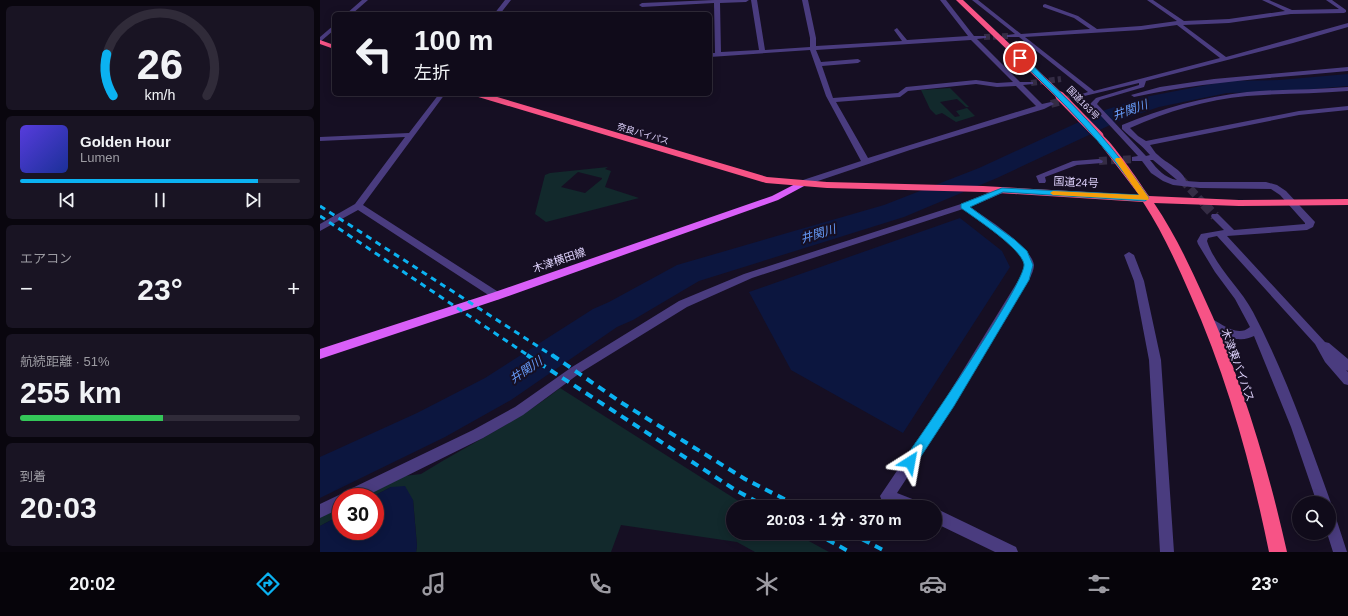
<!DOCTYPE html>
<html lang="ja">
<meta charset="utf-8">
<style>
body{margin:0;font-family:Helvetica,"Noto Sans JP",sans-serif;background:#191423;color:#f1f3f6;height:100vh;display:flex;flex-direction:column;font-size:15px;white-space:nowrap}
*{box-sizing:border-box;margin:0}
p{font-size:13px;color:#9c9ba2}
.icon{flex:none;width:22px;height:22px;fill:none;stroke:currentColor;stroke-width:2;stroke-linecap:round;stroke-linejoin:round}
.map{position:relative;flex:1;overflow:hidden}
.details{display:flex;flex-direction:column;gap:6px;padding:6px;background:#09060e;width:320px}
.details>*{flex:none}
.guide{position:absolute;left:12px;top:12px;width:380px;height:84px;border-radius:6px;box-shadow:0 2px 10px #0003,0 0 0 1px #302b39;background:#100b1a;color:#f1f3f6;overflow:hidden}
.buttons{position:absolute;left:972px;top:496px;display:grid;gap:8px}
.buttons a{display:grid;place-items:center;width:44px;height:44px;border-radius:50%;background:#100b1a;box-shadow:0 2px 10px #0003,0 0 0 1px #302b39;font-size:20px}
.speed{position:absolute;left:12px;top:488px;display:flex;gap:8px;font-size:20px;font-weight:700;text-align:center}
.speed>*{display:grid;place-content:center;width:52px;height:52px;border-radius:50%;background:#100b1a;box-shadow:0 2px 10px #0003,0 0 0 1px #302b39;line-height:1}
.speed .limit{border:6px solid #d22;background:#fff;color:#111}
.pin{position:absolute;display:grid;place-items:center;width:34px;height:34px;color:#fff;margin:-17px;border:2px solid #fff;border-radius:50%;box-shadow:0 1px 4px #0007}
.me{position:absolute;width:44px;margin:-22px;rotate:34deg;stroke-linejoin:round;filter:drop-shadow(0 0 3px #0008)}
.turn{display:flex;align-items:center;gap:14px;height:84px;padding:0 16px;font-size:18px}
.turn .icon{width:52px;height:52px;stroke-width:2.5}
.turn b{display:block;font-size:28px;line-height:34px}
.big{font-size:30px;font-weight:800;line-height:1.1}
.details .widget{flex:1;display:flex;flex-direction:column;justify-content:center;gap:6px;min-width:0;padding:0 14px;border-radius:6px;background:#191423}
.details .dial{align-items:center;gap:0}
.dial svg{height:104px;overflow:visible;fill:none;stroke:#302b39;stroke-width:7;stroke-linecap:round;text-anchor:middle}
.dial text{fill:#f1f3f6;stroke:none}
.song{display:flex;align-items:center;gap:12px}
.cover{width:48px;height:48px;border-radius:6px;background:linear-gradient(135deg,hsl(250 70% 55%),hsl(230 70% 35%))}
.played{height:4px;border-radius:2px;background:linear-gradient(90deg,#0bb2f1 85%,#302b39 85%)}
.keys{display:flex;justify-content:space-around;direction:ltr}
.heat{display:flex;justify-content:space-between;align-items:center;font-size:22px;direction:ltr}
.charge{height:6px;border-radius:3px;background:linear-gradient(90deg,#34c759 51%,#302b39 0)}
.trip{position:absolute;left:406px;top:500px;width:216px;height:40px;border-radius:20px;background:#100b1a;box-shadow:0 2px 10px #0003,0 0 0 1px #302b39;font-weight:800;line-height:40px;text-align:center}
.tab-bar{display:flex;height:64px;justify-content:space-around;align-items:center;background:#06040a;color:#9c9ba2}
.tab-bar .icon{width:28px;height:28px}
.tab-bar .current{color:#0bb2f1}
.tab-bar b{font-size:18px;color:#f1f3f6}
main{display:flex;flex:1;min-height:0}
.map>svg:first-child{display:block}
.green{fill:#12292c;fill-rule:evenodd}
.water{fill:#0c163f}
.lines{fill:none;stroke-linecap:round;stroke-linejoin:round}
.river{fill:#0c163f;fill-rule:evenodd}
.minor-tunnel-far2{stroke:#342c44;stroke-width:6;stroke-dasharray:6 3;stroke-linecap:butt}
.minor-tunnel-far1{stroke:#342c44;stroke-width:8;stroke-dasharray:8 4;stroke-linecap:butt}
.minor-tunnel{stroke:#342c44;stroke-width:10;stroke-dasharray:10 5;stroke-linecap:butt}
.minor{fill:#4a3c7f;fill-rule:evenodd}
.major{fill:#d95ff8;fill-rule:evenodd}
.highway{fill:#f75386;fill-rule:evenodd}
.rail-far1{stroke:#0bb2f1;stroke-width:3;stroke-dasharray:6 5;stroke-linecap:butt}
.rail{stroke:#0bb2f1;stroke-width:4;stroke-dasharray:8 6;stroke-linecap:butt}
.highway-bridge{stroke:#f75386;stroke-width:9}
.route{fill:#0bb2f1;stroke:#07749d}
.slow{fill:#f59e0b}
.labels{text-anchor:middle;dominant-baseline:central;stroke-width:4;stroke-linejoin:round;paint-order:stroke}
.far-street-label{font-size:9px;fill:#dfd3fd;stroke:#160f23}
.street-label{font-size:11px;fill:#dfd3fd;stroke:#160f23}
.water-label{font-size:12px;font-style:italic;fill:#669bf8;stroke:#160f23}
</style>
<main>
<section class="details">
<div class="widget dial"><svg viewBox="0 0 100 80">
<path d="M14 69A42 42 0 1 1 86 69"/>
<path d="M14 69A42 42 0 0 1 9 37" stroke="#0bb2f1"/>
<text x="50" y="56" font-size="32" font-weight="700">26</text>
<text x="50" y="72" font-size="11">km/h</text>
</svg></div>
<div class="widget">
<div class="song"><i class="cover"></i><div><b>Golden Hour</b><p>Lumen</p></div></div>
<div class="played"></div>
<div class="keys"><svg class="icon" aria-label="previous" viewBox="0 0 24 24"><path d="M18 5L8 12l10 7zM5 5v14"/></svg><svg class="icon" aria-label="pause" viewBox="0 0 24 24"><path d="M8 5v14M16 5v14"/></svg><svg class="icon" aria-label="next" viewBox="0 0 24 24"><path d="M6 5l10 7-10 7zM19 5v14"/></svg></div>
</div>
<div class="widget"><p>エアコン</p>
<div class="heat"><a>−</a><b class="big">23°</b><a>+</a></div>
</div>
<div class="widget"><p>航続距離 · 51%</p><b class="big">255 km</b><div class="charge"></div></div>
<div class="widget"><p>到着</p><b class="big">20:03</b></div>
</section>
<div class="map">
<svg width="1028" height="552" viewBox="0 0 1028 552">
<rect width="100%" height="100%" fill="#160f23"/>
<path class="green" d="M 630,88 L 649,107 L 646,107 L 637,99 L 620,102 L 635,117 L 640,116 L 636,111 L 647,108 L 655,116 L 636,122 L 622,113 L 616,115 L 610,109 L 601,90 Z
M 288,167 L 285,169 L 291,171 L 285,187 L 319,198 L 226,222 L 215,214 L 225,175 L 230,173 ZM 258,172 L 282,178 L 282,179 L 265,193 L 241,187 Z
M 240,388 L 428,507 L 413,507 L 413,533 L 474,533 L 509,552 L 435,552 L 417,542 L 301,525 L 291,552 L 96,552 L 97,546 L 93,500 L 71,487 L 52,497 L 39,497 L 84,476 L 101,474 C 147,445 198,422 240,388 Z
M 21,506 L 21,515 L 0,526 L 0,516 Z"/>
<path class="water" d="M 640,218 L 682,251 L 690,267 L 583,433 L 471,370 L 429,292 Z
M 85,486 L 93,500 L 97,546 L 96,552 L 0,552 L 0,526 L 21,515 L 21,531 L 55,531 L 55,497 L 52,497 L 71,487 Z"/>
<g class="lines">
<path class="river" d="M 1028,74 L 1028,86 L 959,92 L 907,93 L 839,107 L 801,120 L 677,178 L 584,217 L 379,281 L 313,320 L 297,327 L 191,400 L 125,437 L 0,498 L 0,457 L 97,413 L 165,378 L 273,309 L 289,302 L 357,265 L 564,205 L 659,168 L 785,110 L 825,97 L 907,81 L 959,80 Z"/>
<path class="minor-tunnel-far2" d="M 664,37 L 689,36
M 711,83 L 741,79"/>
<path class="minor-tunnel-far1" d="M 731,104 L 758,97
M 779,161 L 815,159
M 862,180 L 885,205"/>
<path class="minor-tunnel" d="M 884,204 L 895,216"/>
<path class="minor" d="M 42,0 L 48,0 L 32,14 L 26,14 Z
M 185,0 L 191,0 L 180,14 L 174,14 Z
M 394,0 L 429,0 L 426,2 L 400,3 L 401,52 L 439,50 L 431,0 L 437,0 L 445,50 L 490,47 L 490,38 L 482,0 L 488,0 L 496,38 L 496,46 L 582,41 L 574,30 L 577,28 L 587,40 L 648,36 L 620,0 L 626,0 L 654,36 L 666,36 L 666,38 L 657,39 L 700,82 L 713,82 L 713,84 L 703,85 L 722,104 L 731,102 L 734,104 L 724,109 L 590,150 L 486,185 L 480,185 L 479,183 L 480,181 L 541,161 L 506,96 L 490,50 L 390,57 L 390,53 L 395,53 L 394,3 L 322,7 L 319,5 L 322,3 ZM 651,40 L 693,82 L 677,83 L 656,80 L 586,87 L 578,93 L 513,98 L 502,66 L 538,63 L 541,61 L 538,59 L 501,62 L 496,50 ZM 656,84 L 677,87 L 696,86 L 716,106 L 548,158 L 516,102 L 580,97 L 588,91 Z
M 652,0 L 658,0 L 701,34 L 770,29 L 754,18 L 723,7 L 723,5 L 725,4 L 758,16 L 777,29 L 821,26 L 857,21 L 827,0 L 833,0 L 864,21 L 909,19 L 965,11 L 942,0 L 949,0 L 972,10 L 1019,9 L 1006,0 L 1012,0 L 1026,10 L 1026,12 L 1024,13 L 971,14 L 909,23 L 863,25 L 906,57 L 1028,23 L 1028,27 L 973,43 L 826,81 L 824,87 L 780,100 L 777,104 L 826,156 L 830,155 C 822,145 811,138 802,129 L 802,125 C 842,108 883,97 927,92 C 960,89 994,90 1028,87 L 1028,91 C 994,94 961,93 927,96 C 886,100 847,111 810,128 L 818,136 L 826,141 L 979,111 L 1028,106 L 1028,110 L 979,115 L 830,145 C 833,149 835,153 838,155 C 846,163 863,170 866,181 L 880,182 L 946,182 L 957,185 L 966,191 L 995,222 L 993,227 L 987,230 L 907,236 L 1005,342 L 1009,343 L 1028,359 L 1028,371 L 1026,370 L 1028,372 L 1028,385 L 1024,384 L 1005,362 L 995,344 L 897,236 L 888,238 L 887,241 C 896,268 920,287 933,312 C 965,373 988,439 1011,503 L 1009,508 L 1009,503 L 997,503 L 971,427 L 934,336 C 929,338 924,340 918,339 C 907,339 887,331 882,321 L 883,318 L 887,317 C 900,321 916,339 930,327 L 915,299 L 895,272 L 878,244 L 877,241 L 881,234 L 904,230 L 892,218 L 891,216 L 892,214 L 898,214 L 914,230 L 985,224 L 985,223 L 960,195 L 951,189 L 880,188 L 853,185 L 843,181 L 831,173 L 822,161 L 812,161 L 812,157 L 818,156 L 770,104 L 776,98 L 819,85 L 819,83 L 756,98 L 756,96 L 768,92 L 699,37 L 687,37 L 687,35 L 695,34 ZM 857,25 L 900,58 L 774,91 L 705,37 L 821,30 ZM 830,160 L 833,160 L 857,180 C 845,178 837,169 830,160 Z
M 14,25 L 14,30 L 0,42 L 0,37 Z
M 1028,67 L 1028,71 C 956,78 885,81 814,97 L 811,95 L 840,87 L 894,79 Z
M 119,94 L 125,94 L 43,205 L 180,293 L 181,296 L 180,299 L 176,300 L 38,210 L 0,231 L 0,224 L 35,204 L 85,137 L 0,141 L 0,137 L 89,133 Z
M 779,159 L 783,161 L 782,163 L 757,165 L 725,177 L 726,181 L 725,183 L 719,183 L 716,176 L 753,161 Z
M 682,187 L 685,188 L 686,190 L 685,192 L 650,207 C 665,217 712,247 714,265 C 714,270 711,276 709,280 L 634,406 L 577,493 L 600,502 L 602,507 L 577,507 L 562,501 L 560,496 L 626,398 L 699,279 C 701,275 705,269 704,264 C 701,248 657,220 643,209 L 432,278 L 367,307 L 260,373 L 203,415 L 163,438 L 44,497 L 21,497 L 21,508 L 0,518 L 0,504 L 21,494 L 23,495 L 24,492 L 153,430 L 195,407 L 252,367 L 359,301 L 424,274 L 641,204 Z
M 809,252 L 814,255 L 824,281 L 841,360 L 854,552 L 840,552 L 829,360 L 814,281 L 804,255 Z
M 615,508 L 696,547 L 698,552 L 675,552 L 615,523 Z
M 1009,510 L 1014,512 L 1027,552 L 1013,552 L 1007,533 L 1009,533 Z"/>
<path class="major" d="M 483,180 L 487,183 L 486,185 L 458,200 L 180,299 L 0,359 L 0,349 L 172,293 L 452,196 Z"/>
<path class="highway" d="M 636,0 L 643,0 L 743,94 L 743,98 L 737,98 Z
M 0,40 L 14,45 L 14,49 L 0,44 Z
M 154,94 L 167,94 L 447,177 L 507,182 L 663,186 L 819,195 L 774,136 L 779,133 C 788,135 822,186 829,196 L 919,200 L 1028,199 L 1028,205 L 919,206 L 834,203 C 853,231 868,262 882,293 C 921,376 947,463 967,552 L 949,552 C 931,464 907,377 870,294 C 856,262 842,231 823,202 L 663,192 L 507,188 L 446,183 L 155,96 Z"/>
<path class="rail-far1" d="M 0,206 L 233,356
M 0,216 L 209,356"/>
<path class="rail" d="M 207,355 L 417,491 L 447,507
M 232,355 L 302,403 L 425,479 L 480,507
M 495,533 L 530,552
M 530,533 L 567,552"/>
<path class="highway-bridge" d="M 740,96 L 779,136"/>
</g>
<path class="route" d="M 700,56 C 709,60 718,71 725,78 C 765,115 799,154 829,198 L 825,201 L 683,192 L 650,207 L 695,240 L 707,251 L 713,265 L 709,280 L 634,406 L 594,467 L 590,468 L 585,467 L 584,462 L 585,458 C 602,434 707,281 704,264 C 701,248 655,218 641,208 L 641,204 L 682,188 L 820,195 C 784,144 744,102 698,59 L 698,57 Z"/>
<path class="slow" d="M 796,158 L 801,158 L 829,198 L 828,200 L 733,195 L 730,193 L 733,191 L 819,195 L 795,160 Z"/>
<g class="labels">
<g class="far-street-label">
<text transform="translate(763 103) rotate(46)">国道163号</text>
<text transform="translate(323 134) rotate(17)">奈良バイパス</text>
</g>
<g class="street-label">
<text transform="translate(756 182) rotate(3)">国道24号</text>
<text transform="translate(239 260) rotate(-19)">木津横田線</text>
<text transform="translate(918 365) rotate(70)">木津東バイパス</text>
</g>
<g class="water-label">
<text transform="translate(810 110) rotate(-19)">井関川</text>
<text transform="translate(498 234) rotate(-17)">井関川</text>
<text transform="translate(206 370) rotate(-34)">井関川</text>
</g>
</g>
</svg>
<div class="buttons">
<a><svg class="icon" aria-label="search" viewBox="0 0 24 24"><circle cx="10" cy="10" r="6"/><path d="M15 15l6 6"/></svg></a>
</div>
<div class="speed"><div class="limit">30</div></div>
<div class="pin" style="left:700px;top:58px;background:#d93025"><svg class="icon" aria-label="arrive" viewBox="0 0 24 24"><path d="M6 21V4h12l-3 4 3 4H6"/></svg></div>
<svg class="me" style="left:590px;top:462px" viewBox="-20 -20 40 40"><path d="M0-17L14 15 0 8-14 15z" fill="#0bb2f1" stroke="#fff" stroke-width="4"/></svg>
<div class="trip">20:03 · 1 分 · 370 m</div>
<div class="guide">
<div class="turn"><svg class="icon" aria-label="left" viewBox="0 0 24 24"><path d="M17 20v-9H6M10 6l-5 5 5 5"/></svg><div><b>100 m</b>左折</div></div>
</div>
</div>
</main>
<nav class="tab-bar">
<b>20:02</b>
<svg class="icon current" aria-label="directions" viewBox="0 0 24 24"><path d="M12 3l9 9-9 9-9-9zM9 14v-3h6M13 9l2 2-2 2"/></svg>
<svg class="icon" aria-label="music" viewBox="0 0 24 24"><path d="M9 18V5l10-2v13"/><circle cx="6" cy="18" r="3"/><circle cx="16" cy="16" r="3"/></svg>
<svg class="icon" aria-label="phone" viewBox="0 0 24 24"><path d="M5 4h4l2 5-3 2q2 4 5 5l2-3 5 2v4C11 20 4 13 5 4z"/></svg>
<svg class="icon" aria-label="climate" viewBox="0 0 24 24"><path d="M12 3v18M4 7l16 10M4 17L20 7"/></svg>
<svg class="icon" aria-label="car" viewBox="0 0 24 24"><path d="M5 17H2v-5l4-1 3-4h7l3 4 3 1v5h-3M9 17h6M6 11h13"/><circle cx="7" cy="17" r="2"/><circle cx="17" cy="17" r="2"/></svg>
<svg class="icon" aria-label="filters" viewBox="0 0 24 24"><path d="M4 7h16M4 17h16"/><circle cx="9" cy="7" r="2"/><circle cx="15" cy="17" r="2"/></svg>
<b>23°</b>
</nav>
